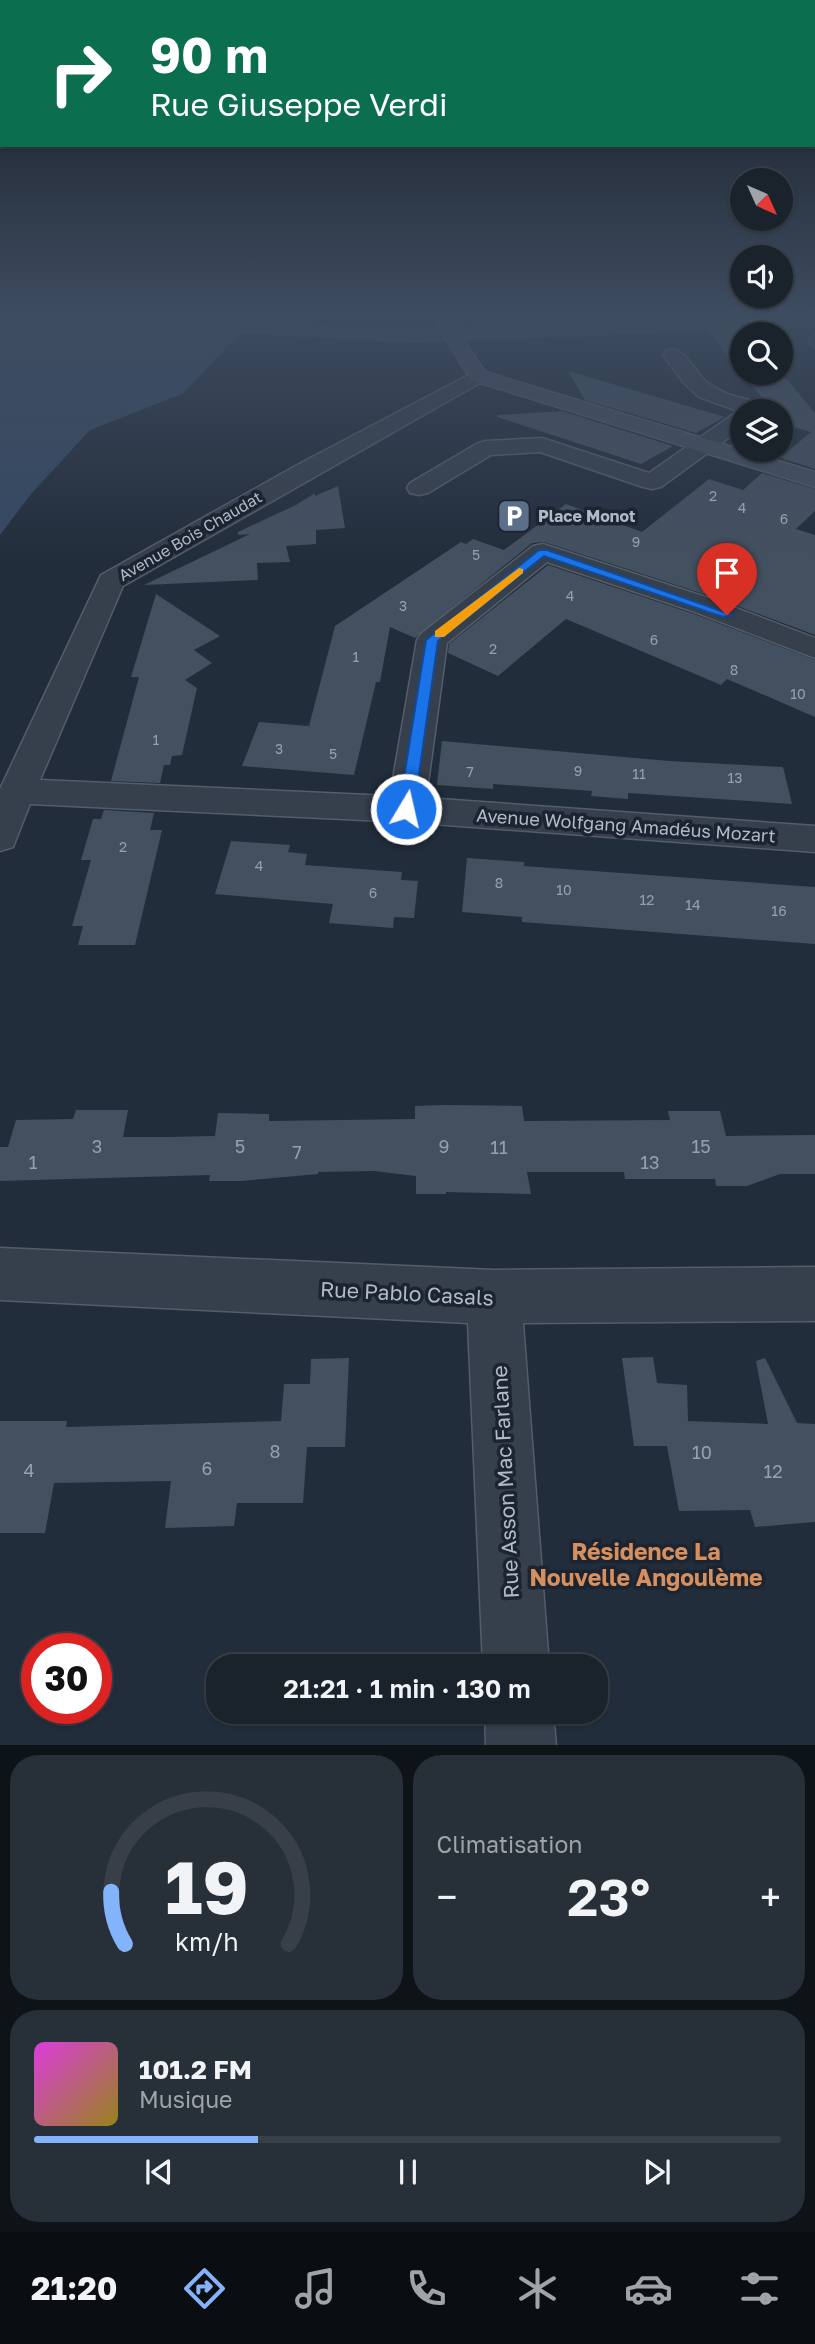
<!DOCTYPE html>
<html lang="fr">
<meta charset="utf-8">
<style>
body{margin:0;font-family:"Golos Text",sans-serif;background:#272f38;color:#f1f3f6;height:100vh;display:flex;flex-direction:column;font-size:26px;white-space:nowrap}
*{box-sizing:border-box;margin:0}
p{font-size:23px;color:#9fa4a9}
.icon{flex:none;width:38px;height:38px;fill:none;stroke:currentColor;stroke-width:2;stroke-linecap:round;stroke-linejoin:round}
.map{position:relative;height:1745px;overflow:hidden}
.details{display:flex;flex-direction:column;gap:10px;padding:10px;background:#0e1318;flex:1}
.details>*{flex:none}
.hud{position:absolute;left:0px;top:0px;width:816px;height:147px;box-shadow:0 2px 5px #0004,0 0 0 2px #383f48;background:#0b6e4f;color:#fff;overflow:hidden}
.needle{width:46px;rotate:135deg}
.controls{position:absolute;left:730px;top:168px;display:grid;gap:14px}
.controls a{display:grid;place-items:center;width:63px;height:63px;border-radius:50%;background:#1a222c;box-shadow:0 2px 5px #0004,0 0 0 2px #383f48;font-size:35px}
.speed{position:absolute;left:21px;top:1633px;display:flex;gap:14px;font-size:35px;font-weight:700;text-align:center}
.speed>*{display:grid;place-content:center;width:91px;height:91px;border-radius:50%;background:#1a222c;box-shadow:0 2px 5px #0004,0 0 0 2px #383f48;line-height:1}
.speed .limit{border:10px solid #d22;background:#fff;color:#111}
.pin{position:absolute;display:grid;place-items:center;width:60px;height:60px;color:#fff;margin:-72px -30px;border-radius:50% 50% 50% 0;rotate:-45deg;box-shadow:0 0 7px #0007}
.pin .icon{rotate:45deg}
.me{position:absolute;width:77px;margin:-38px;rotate:9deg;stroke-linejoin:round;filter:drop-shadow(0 0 5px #0008)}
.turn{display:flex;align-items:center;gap:24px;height:147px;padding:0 35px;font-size:32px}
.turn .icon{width:91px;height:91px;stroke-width:2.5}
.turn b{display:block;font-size:49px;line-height:60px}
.big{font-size:52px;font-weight:600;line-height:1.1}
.details .tile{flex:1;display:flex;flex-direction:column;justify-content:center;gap:10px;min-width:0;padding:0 24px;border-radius:28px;background:#272f38}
.details .dial{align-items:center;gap:0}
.dial svg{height:182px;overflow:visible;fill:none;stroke:#383f48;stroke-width:7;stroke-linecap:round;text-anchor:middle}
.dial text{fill:#f1f3f6;stroke:none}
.song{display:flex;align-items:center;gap:21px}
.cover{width:84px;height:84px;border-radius:10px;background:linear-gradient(135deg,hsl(300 70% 55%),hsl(50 70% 35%))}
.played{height:7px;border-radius:4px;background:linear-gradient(90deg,#83b3fa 30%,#383f48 30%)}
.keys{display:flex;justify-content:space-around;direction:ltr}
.heat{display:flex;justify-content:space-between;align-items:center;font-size:38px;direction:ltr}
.details .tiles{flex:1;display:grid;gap:10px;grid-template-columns:1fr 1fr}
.tile:last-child{grid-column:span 2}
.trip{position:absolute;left:206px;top:1654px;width:402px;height:70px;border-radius:28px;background:#1a222c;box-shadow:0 2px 5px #0004,0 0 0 2px #383f48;font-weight:600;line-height:70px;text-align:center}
.menu{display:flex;height:112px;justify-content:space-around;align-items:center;background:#0a0e12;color:#9fa4a9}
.menu .icon{width:49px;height:49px}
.menu .selected{color:#83b3fa}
.menu b{font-size:32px;color:#f1f3f6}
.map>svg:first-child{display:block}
.water{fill:#354963}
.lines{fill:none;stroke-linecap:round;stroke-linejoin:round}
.canal{fill:#354963;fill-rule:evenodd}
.building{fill:#435060}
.lane-casing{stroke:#545d69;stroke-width:2}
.street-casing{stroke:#545d69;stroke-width:3}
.secondary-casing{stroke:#545d69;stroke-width:3}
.lane{fill:#363f4c;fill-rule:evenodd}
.street{fill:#363f4c;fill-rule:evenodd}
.secondary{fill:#444e5f;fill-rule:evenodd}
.route{fill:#1a73e8;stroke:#114b97;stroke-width:2}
.slow{fill:#f59e0b}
.labels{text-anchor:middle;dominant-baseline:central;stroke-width:7;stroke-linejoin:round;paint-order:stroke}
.number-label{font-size:14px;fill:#96a0ad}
.far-poi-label{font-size:16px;font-weight:bold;fill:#b1bac7;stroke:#1b2430;text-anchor:start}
.far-street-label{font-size:16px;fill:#b1bac7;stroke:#1b2430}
.street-label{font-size:18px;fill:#b1bac7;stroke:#1b2430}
.near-number-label{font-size:18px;fill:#96a0ad}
.near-street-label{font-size:21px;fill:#b1bac7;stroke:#1b2430}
.near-neighbourhood-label{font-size:23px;font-weight:bold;fill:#d68f5d;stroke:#1b2430}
</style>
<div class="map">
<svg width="815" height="1746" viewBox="0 0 815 1746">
<rect width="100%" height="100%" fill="#222d3b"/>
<path class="water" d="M 0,314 L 264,314 L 247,327 L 182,394 L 90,430 L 31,494 L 0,535 Z"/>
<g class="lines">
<path class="canal" d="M 815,315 L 815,327 L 417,343 L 247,334 L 239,332 L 236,327 L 239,322 L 247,320 L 417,329 Z"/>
</g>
<path class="building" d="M 727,314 L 748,334 L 742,334 L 742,373 L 708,330 Z
M 568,371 L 725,417 L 696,433 L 585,400 Z
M 780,371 L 815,413 L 815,469 L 780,458 L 811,432 L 782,424 L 780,411 L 773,411 L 742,373 Z
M 562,411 L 673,446 L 641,464 L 497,417 L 498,415 Z
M 762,473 L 815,489 L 815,511 L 796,529 L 815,535 L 815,635 L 716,598 L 544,542 L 532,543 L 415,638 L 390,627 L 380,682 L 376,682 L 354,775 L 242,766 L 259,722 L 309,726 L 335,626 L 461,542 L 466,544 L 473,539 L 504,550 L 566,504 L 642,532 L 709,479 L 743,490 Z
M 338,486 L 345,528 L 316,530 L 316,544 L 286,546 L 290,562 L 257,563 L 258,580 L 144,585 L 250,534 L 238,535 L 238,532 L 296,505 L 315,493 L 315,496 Z
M 548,565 L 694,614 L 815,660 L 815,717 L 727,679 L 721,685 L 566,619 L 498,676 L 448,653 L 449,644 Z
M 156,594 L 220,636 L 194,650 L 212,663 L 185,680 L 197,688 L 182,755 L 172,756 L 170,765 L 164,765 L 160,783 L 111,781 L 139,677 L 131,677 Z
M 442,741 L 669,761 L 783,767 L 792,804 L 628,793 L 628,799 L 591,796 L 592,791 L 493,784 L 493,789 L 437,785 Z
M 104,810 L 154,813 L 150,830 L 162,830 L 135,945 L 78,945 L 83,926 L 72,926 L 91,860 L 81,860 L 93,819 L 101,819 Z
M 231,841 L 290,845 L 288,852 L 307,854 L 305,865 L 402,872 L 401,880 L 418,881 L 414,918 L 394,917 L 393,928 L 329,923 L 333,904 L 215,894 Z
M 467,858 L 524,862 L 524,866 L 815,887 L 815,944 L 522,922 L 522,917 L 462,912 Z
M 444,1105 L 522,1106 L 524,1121 L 670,1120 L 668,1111 L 720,1111 L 726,1136 L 815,1135 L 815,1174 L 780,1174 L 747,1186 L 716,1186 L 715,1179 L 625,1179 L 624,1172 L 527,1172 L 531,1194 L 446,1192 L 446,1194 L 416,1194 L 416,1176 L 374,1171 L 318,1172 L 318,1174 L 241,1181 L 209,1181 L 210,1175 L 0,1181 L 0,1147 L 8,1147 L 16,1120 L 73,1119 L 76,1110 L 128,1110 L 123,1137 L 169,1137 L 215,1136 L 218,1113 L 269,1114 L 269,1121 L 415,1119 L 415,1106 Z
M 653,1357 L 657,1383 L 687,1385 L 688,1421 L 768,1424 L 756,1361 L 765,1358 L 797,1423 L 815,1424 L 815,1522 L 755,1527 L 750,1510 L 679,1511 L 667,1446 L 634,1446 L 622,1358 Z
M 349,1358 L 345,1447 L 307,1447 L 303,1503 L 237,1503 L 234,1526 L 165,1528 L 171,1481 L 54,1483 L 45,1533 L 0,1533 L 0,1421 L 67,1421 L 66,1427 L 281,1421 L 284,1384 L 310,1384 L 311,1359 Z"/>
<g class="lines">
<defs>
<path id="lane" d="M 815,335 L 815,348 L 809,344 L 809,338 Z"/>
<path id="street" d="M 438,314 L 636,314 L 627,320 L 445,324 L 438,322 L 436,318 Z
M 673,349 C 688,353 696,374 708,383 C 723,395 743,398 761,403 L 764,408 L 762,411 L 742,411 L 742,428 L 661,487 L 652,489 L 643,487 L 540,452 L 491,455 L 428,493 L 419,495 L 410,493 L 407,488 L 410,483 L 478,443 L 486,441 L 542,438 L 649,473 L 738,411 L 699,397 L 684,383 L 663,355 L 666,351 Z
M 478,370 L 485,372 L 488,376 L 485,380 L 123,586 L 40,780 L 390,796 L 417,640 L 421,634 L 533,546 L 543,544 L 715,600 L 815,638 L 815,658 L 695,612 L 547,562 L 447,643 L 426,798 L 815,826 L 815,852 L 406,822 L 30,804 L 13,847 L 0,851 L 0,789 L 101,575 L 299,464 Z
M 0,1248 L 494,1270 L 815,1267 L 815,1321 L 523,1323 L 549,1666 L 483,1666 L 468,1323 L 0,1300 Z
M 485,1712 L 553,1712 L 556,1746 L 486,1746 Z"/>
<path id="secondary" d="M 431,314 L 452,314 L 468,346 L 485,372 L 815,472 L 815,487 L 471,380 Z"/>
</defs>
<use href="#lane" class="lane-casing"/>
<use href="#street" class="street-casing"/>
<use href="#secondary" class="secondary-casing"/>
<use href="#lane" class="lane"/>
<use href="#street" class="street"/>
<use href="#secondary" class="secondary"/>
</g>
<linearGradient id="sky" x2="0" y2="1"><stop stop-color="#131920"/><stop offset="0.56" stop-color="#3e4c60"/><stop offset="1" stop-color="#3e4c60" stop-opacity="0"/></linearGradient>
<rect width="815" height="559" fill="url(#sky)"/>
<path class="route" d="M 539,550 L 547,550 L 733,615 L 723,617 L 544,556 L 438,641 L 414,809 L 406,814 L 401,812 L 399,809 L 426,640 Z"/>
<path class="slow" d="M 519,568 L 523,569 L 523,573 L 444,637 L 435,637 L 435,631 Z"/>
<defs>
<symbol id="parking-square" viewBox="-11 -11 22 22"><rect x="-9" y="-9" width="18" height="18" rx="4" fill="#5c6f8a" stroke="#1b2430"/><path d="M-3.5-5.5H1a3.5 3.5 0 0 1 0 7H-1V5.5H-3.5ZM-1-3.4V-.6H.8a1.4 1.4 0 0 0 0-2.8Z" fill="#fff"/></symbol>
</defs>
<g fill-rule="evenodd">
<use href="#parking-square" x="495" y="497" width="38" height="38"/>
</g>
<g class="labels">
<g class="number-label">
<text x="713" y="495">2</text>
<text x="742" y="507">4</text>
<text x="784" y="518">6</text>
<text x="636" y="541">9</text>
<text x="476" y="554">5</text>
<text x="570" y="595">4</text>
<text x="403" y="605">3</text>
<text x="654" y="639">6</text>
<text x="493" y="648">2</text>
<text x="356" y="656">1</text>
<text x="734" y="669">8</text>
<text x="798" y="693">10</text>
<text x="156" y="739">1</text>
<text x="279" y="748">3</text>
<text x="333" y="753">5</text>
<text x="578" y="770">9</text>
<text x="470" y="771">7</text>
<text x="639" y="773">11</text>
<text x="735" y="777">13</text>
<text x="123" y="846">2</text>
<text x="259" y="865">4</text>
<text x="499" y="882">8</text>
<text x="564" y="889">10</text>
<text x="373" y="892">6</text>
<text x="647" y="899">12</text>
<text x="693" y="904">14</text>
<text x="779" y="910">16</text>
</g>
<g class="far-poi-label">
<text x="538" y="516">Place Monot</text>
</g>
<g class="far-street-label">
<text transform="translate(190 536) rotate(-30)">Avenue Bois Chaudat</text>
</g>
<g class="street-label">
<text transform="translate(626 825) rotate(4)">Avenue Wolfgang Amadéus Mozart</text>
</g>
<g class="near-number-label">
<text x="97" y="1146">3</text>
<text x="240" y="1146">5</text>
<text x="444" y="1146">9</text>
<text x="701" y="1146">15</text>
<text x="499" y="1147">11</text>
<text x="297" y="1152">7</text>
<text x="33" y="1162">1</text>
<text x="650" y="1162">13</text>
<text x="275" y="1451">8</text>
<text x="702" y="1452">10</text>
<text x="207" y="1468">6</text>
<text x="29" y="1470">4</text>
<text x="773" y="1471">12</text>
</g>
<g class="near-street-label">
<text transform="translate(407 1293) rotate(3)">Rue Pablo Casals</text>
<text transform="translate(505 1482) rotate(-93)">Rue Asson Mac Farlane</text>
</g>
<g class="near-neighbourhood-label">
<text x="646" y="1551">Résidence La<tspan x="646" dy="26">Nouvelle Angoulème</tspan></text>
</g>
</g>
</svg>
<div class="controls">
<a><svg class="needle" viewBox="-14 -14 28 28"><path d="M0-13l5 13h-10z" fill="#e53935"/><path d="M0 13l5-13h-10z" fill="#9fa4a9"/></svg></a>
<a><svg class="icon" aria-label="sound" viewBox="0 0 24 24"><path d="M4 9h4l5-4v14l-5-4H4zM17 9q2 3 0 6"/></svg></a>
<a><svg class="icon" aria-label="search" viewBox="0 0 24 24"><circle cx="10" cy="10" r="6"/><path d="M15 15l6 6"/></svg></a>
<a><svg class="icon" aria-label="layers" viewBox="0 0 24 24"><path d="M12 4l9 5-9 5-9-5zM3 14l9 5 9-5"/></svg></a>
</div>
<div class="speed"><div class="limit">30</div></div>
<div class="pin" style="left:727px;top:615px;background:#d93025"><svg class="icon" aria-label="arrive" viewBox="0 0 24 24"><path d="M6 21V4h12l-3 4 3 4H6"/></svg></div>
<svg class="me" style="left:406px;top:809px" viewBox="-20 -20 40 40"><circle r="17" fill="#1a73e8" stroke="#fff" stroke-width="3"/><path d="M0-11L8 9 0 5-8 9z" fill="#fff"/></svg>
<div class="trip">21:21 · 1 min · 130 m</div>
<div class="hud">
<div class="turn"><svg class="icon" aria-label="right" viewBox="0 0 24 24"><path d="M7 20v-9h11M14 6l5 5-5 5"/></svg><div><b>90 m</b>Rue Giuseppe Verdi</div></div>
</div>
</div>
<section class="details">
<div class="tiles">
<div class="tile dial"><svg viewBox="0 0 100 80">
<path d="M14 69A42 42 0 1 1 86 69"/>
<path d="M14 69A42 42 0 0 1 8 46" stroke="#83b3fa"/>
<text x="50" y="56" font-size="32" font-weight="700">19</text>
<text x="50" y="72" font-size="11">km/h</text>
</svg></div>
<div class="tile"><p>Climatisation</p>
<div class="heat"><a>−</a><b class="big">23°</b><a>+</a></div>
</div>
<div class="tile">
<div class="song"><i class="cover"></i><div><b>101.2 FM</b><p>Musique</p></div></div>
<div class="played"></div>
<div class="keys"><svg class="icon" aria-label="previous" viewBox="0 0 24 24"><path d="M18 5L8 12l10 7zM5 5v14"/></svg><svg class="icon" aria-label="pause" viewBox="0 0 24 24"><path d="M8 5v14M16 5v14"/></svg><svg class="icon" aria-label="next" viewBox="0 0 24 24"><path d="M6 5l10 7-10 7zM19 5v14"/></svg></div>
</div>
</div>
</section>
<nav class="menu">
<b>21:20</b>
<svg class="icon selected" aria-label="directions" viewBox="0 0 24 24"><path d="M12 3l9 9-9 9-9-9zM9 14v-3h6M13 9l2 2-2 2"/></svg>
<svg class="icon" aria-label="music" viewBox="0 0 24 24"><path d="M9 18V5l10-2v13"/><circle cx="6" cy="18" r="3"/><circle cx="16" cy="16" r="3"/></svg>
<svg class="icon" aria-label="phone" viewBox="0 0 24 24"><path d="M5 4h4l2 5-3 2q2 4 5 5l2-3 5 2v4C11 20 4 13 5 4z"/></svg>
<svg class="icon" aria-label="climate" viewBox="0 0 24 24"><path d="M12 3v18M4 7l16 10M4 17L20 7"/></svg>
<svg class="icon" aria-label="car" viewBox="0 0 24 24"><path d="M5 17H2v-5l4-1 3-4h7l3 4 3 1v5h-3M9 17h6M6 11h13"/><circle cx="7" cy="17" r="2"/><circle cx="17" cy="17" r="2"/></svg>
<svg class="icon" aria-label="filters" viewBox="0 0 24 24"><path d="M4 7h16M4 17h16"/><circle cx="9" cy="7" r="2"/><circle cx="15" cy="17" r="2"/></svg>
</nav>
